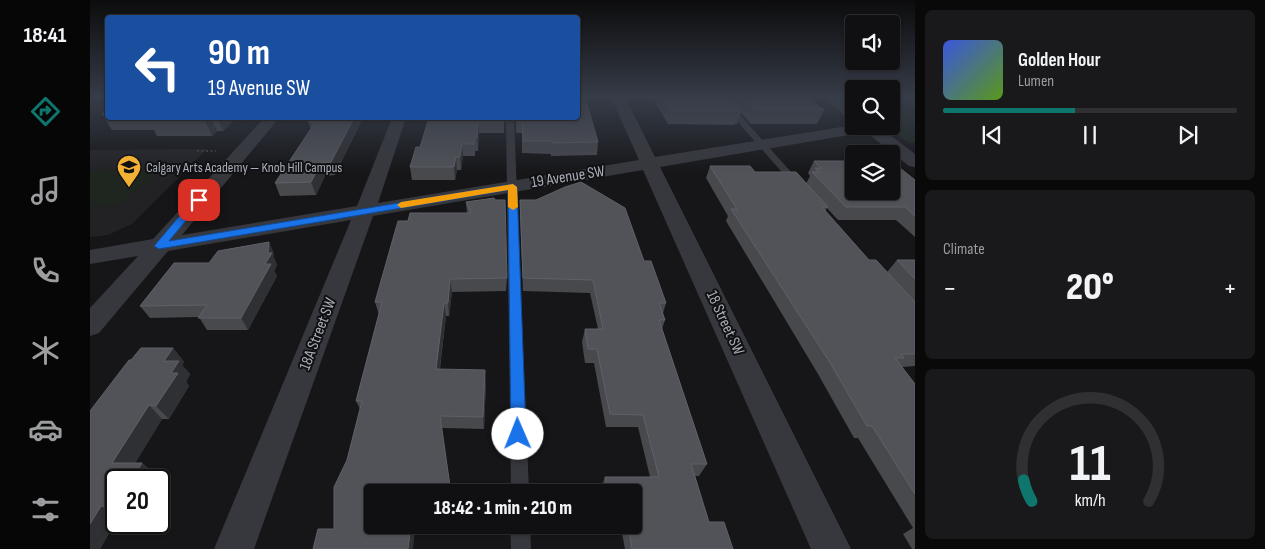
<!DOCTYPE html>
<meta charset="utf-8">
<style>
body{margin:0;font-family:"Sofia Sans Condensed",sans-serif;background:#19191b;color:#f1f3f6;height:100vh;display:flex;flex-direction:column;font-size:19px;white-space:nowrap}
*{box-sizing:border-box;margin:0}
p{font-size:16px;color:#9c9d9f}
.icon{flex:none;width:28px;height:28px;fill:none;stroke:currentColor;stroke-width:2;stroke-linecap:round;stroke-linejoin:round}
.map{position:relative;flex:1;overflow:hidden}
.panel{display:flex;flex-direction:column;gap:10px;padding:10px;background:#09090a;width:350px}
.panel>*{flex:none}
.top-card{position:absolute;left:15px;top:15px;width:475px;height:105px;border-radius:5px;box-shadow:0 1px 4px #0004,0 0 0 1px #303032;background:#1a4fa0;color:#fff;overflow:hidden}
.controls{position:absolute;left:755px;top:15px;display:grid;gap:10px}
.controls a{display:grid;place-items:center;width:55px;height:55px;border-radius:5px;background:#101012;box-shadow:0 1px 4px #0004,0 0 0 1px #303032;font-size:25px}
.speed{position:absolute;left:15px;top:469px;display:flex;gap:10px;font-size:25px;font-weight:700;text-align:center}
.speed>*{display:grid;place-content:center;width:65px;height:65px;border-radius:50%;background:#101012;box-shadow:0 1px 4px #0004,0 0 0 1px #303032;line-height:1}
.speed .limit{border:2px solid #111;border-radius:8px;background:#fff;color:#111}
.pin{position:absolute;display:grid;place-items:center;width:42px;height:42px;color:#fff;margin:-21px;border-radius:10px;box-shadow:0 2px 8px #0006}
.me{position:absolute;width:55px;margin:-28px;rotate:359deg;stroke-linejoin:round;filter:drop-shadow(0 0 4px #0008)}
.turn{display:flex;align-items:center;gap:18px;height:105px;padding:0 20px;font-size:22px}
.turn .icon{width:65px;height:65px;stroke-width:2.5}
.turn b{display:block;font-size:35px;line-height:42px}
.big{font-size:38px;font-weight:800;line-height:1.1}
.panel .card{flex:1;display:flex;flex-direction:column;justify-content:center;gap:8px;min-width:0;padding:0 18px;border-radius:8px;background:#19191b}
.panel .dial{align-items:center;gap:0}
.dial svg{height:130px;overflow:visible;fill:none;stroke:#303032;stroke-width:7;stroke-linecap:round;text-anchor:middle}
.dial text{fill:#f1f3f6;stroke:none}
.song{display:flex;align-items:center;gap:15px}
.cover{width:60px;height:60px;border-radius:8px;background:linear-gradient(135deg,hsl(230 70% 55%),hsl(90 70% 35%))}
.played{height:5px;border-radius:2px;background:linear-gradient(90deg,#0f766e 45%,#303032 45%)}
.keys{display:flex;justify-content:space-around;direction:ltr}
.heat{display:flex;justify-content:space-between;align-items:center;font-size:28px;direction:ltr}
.trip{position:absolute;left:274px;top:484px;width:278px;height:50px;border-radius:5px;background:#101012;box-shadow:0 1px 4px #0004,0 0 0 1px #303032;font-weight:800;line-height:50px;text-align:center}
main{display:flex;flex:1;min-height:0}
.tabs{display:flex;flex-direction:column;width:90px;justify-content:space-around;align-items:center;background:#060607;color:#9c9d9f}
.tabs .icon{width:35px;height:35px}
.tabs .selected{color:#0f766e}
.tabs b{font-size:22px;color:#f1f3f6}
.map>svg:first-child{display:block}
.built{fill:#222225}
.green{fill:#1e261f}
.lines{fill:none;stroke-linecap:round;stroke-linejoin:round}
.path{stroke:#3d3f44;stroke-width:2;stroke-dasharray:2 2.5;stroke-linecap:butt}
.service{fill:#37383d;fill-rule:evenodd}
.minor{fill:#37383d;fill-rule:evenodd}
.wall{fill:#47494d}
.shaded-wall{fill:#2f3033}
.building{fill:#525359;stroke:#5f6168}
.route{fill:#1a73e8;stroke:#114b97}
.slow{fill:#f59e0b}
.labels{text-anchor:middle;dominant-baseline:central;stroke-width:4;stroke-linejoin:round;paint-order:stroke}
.far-poi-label{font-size:14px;fill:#a8adb8;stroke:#111113;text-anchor:start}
.street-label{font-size:16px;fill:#a8adb8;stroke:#111113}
</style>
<main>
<nav class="tabs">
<b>18:41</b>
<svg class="icon selected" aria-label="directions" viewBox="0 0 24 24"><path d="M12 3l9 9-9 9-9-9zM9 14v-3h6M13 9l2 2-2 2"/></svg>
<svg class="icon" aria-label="music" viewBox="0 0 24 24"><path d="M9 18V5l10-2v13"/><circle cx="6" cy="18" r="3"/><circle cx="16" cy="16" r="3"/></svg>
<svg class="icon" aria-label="phone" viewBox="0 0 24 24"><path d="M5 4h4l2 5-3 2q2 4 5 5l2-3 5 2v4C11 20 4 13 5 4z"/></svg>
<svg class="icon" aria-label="climate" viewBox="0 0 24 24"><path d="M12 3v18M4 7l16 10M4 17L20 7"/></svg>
<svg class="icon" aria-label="car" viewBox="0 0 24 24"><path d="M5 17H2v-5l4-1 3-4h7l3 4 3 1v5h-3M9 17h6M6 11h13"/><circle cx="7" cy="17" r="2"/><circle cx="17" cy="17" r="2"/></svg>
<svg class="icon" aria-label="filters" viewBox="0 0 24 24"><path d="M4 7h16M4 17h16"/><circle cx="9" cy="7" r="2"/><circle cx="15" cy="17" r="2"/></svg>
</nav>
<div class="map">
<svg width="825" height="549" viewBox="0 0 825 549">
<rect width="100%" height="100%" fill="#161618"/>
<path class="built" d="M 117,149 L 42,224 L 18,235 L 0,237 L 0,150 Z"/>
<path class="green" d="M 801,97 L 825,97 L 825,143 L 819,143 L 795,126 L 801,126 Z
M 0,171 L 67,171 L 31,204 L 0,205 Z"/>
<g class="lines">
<path class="path" d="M 801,98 L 825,105
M 107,151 L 126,151"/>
<path class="service" d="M 626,97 L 634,97 L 710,182 L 710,186 L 704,186 Z
M 416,118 L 424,118 L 439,492 L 421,492 Z
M 420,525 L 440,525 L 441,549 L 421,549 Z"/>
<path class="minor" d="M 521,97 L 535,97 L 565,157 L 764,125 L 788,126 L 825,154 L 825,167 L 819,166 L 776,132 L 570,167 L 761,549 L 721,549 L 553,170 L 283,216 L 164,549 L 124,549 L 261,220 L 78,251 L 9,333 L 0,336 L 0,308 L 48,256 L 0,264 L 0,250 L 63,239 L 174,118 L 189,118 L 92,235 L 267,206 L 302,118 L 316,118 L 288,203 L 549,160 Z
M 732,97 L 748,97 L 764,109 L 764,120 L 759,119 Z"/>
</g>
<path class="wall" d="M 562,97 L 723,97 L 721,100 L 734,110 L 727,124 L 661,124 L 651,113 L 647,124 L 644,124 L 644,125 L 578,124 Z
M 18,110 L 18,118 L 147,118 L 133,131 L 127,131 L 122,136 L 67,136 L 64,130 L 22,130 L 12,114 Z
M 273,118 L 245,175 L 235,176 L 226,195 L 190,196 L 185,183 L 221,129 L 218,121 Z
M 339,118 L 414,118 L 414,133 L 389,133 L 388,151 L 385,151 L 385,156 L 373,156 L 371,170 L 367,170 L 365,180 L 322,180 L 320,167 L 330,147 Z
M 424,118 L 488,118 L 508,142 L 507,155 L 461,156 L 461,154 L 432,153 L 432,133 L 426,133 L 426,118 Z
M 760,153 L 764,154 L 764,191 L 825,180 L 825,237 L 806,220 L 748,220 L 737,208 L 735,211 L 779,260 L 797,272 L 807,260 L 825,260 L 825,366 L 812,367 L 825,384 L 825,549 L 822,549 L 813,534 L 823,528 L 768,438 L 764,438 L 728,374 L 636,221 L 638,216 L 616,178 L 620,166 L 665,172 L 716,184 L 720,176 L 718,173 L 724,161 L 756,161 Z
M 430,200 L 554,261 L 576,303 L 573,313 L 575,320 L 572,329 L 617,464 L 609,476 L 605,476 L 619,522 L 643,549 L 535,549 L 532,533 L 518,533 L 517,525 L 542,525 L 542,492 L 512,492 L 511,488 L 515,477 L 560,477 L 548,427 L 516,427 L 504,363 L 495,363 L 492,342 L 495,329 L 508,329 L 500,293 L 433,291 L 430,213 Z
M 376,202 L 417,278 L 416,291 L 362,292 L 359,316 L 356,316 L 350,369 L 396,383 L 394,429 L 352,428 L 282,525 L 353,525 L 351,531 L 325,531 L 244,529 L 257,460 L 270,409 L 266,401 L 289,315 L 285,302 L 318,221 L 377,213 Z
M 184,253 L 184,258 L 187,265 L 184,271 L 187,276 L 158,330 L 117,330 L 109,317 L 60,318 L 50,306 L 119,263 Z
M 83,348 L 94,362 L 92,365 L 100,374 L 96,382 L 99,386 L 79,419 L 72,419 L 45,463 L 52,463 L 66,475 L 26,480 L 26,521 L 10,549 L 0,549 L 41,360 Z"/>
<path class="shaded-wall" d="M 117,118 L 121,118 L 127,131 L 122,136 L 115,120 Z
M 127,118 L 147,118 L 133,131 Z
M 264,118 L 273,118 L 245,175 L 241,162 Z
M 388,122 L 389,133 L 388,151 L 387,138 Z
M 372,144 L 373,156 L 371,170 L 370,157 Z
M 366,157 L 367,170 L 365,180 L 364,167 Z
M 231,163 L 235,176 L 226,195 L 221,182 Z
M 179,242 L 184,253 L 184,258 L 187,265 L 184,271 L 187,276 L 158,330 L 151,318 L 175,264 L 178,253 Z
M 360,279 L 362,292 L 359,316 L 358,303 Z
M 354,303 L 356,316 L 348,382 L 346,369 Z
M 83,348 L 94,362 L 92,365 L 100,374 L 96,382 L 99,386 L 79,419 L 66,406 L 74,361 Z
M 395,370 L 396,383 L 394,429 L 393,417 Z
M 59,405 L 72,419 L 38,475 L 22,463 Z
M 350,416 L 352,428 L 361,492 L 358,492 Z
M 52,463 L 66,475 L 63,480 L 41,480 Z
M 11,506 L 26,515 L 26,521 L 10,549 L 0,549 L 0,524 Z
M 321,525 L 323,525 L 325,531 L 323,549 L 318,549 Z
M 349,525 L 353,525 L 351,531 Z"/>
<path class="building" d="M 488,97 L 495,97 L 508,142 L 462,143 L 462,141 L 433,141 L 432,122 L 427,122 L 427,118 L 488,118 Z
M 573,97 L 639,97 L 652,110 L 648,110 L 649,111 L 582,111 Z
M 653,97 L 717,97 L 734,110 L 666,110 Z
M 18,110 L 18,114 L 12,114 Z
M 60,118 L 117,118 L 115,120 L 57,119 Z
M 221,118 L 264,118 L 241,162 L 231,163 L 221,182 L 185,183 L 226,121 L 218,121 Z
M 339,118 L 414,118 L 414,122 L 388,122 L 387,138 L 384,138 L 384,144 L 372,144 L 370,157 L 366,157 L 364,167 L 320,167 L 326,147 L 330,147 Z
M 760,153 L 790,153 L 792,154 L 764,154 L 764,156 Z
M 724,161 L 764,161 L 764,191 L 801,191 L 801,161 L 825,180 L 825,216 L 815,207 L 756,207 L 722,172 L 729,172 L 725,168 L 731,168 Z
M 620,166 L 660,166 L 665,172 L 706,172 L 738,207 L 732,207 L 779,260 L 786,260 L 825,302 L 825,354 L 811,354 L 814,358 L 805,358 L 825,384 L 825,494 L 782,426 L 777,426 L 739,361 L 641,209 L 647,209 Z
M 491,182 L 535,208 L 554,261 L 561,261 L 576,303 L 569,303 L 575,320 L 569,320 L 617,464 L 601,464 L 619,522 L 634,522 L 643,549 L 542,549 L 538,525 L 542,525 L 542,492 L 518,492 L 515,477 L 569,477 L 553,415 L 520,414 L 507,349 L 498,349 L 495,329 L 513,329 L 503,280 L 433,278 L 430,200 L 446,200 L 475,187 Z
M 404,198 L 405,200 L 415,200 L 417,278 L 360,279 L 358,303 L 354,303 L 346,369 L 395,370 L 393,417 L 350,416 L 360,486 L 358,492 L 282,492 L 282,525 L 321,525 L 318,549 L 223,549 L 228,529 L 244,529 L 244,487 L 257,460 L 272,401 L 266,401 L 292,302 L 285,302 L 308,221 L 318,221 L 320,213 L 381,213 L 376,202 Z
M 179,242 L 178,253 L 182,253 L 175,264 L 181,264 L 151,318 L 108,318 L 117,305 L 50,306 L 84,263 L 119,263 L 128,251 Z
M 807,260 L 825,260 L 825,279 Z
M 51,348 L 83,348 L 74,361 L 89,361 L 81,373 L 88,373 L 66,406 L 59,405 L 22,463 L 52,463 L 41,480 L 26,480 L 26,506 L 11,506 L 0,524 L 0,411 L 39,360 L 41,360 Z"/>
<linearGradient id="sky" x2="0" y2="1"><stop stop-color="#0c0c0d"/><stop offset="0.56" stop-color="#363c48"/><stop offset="1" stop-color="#363c48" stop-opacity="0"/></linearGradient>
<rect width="825" height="174" fill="url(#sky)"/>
<path class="route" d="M 423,184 L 427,187 L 436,434 L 434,440 L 428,442 L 423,440 L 421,434 L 418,190 L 69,249 L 64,246 L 105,198 L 109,198 L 113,200 L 79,241 Z"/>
<path class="slow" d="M 423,184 L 427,187 L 428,207 L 423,210 L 418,207 L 418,190 L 311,208 L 307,205 L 311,202 Z"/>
<defs>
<symbol id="school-pin" viewBox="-11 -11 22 30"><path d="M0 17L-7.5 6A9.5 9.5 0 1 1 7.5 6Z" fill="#f2b134" stroke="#111113"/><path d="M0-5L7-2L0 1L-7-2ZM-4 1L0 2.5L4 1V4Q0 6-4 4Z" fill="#111"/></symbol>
</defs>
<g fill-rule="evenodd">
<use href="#school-pin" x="25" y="153" width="28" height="38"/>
</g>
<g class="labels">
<g class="far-poi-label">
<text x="56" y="167">Calgary Arts Academy — Knob Hill Campus</text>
</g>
<g class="street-label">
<text transform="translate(478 177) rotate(-9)">19 Avenue SW</text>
<text transform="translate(635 323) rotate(65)">18 Street SW</text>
<text transform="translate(228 334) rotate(-69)">18A Street SW</text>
</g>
</g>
</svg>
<div class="controls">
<a><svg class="icon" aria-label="sound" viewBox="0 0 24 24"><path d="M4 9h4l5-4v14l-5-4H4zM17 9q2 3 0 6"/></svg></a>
<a><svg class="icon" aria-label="search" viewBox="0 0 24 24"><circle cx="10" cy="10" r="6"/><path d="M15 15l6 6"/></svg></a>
<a><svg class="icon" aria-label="layers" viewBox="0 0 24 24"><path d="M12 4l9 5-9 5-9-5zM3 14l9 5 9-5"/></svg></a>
</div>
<div class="speed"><div class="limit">20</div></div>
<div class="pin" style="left:109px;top:200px;background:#d93025"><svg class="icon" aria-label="arrive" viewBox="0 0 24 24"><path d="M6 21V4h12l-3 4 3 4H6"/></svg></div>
<svg class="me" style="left:428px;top:434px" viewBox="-20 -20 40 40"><circle r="19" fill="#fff"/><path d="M0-13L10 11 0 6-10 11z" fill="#1a73e8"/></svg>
<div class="trip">18:42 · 1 min · 210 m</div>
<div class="top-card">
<div class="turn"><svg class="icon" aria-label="left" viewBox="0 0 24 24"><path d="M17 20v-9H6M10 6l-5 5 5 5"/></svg><div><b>90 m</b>19 Avenue SW</div></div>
</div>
</div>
<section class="panel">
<div class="card">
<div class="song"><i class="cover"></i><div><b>Golden Hour</b><p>Lumen</p></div></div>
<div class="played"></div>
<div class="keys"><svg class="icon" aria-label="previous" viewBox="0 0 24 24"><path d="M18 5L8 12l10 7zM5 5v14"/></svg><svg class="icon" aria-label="pause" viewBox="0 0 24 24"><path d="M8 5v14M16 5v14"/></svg><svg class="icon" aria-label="next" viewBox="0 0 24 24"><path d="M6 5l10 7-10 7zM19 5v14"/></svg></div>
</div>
<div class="card"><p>Climate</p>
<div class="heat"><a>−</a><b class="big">20°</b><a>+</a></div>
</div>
<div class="card dial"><svg viewBox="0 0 100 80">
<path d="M14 69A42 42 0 1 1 86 69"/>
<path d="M14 69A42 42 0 0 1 9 56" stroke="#0f766e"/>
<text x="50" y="56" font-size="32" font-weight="700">11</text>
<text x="50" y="72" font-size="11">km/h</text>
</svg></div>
</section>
</main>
